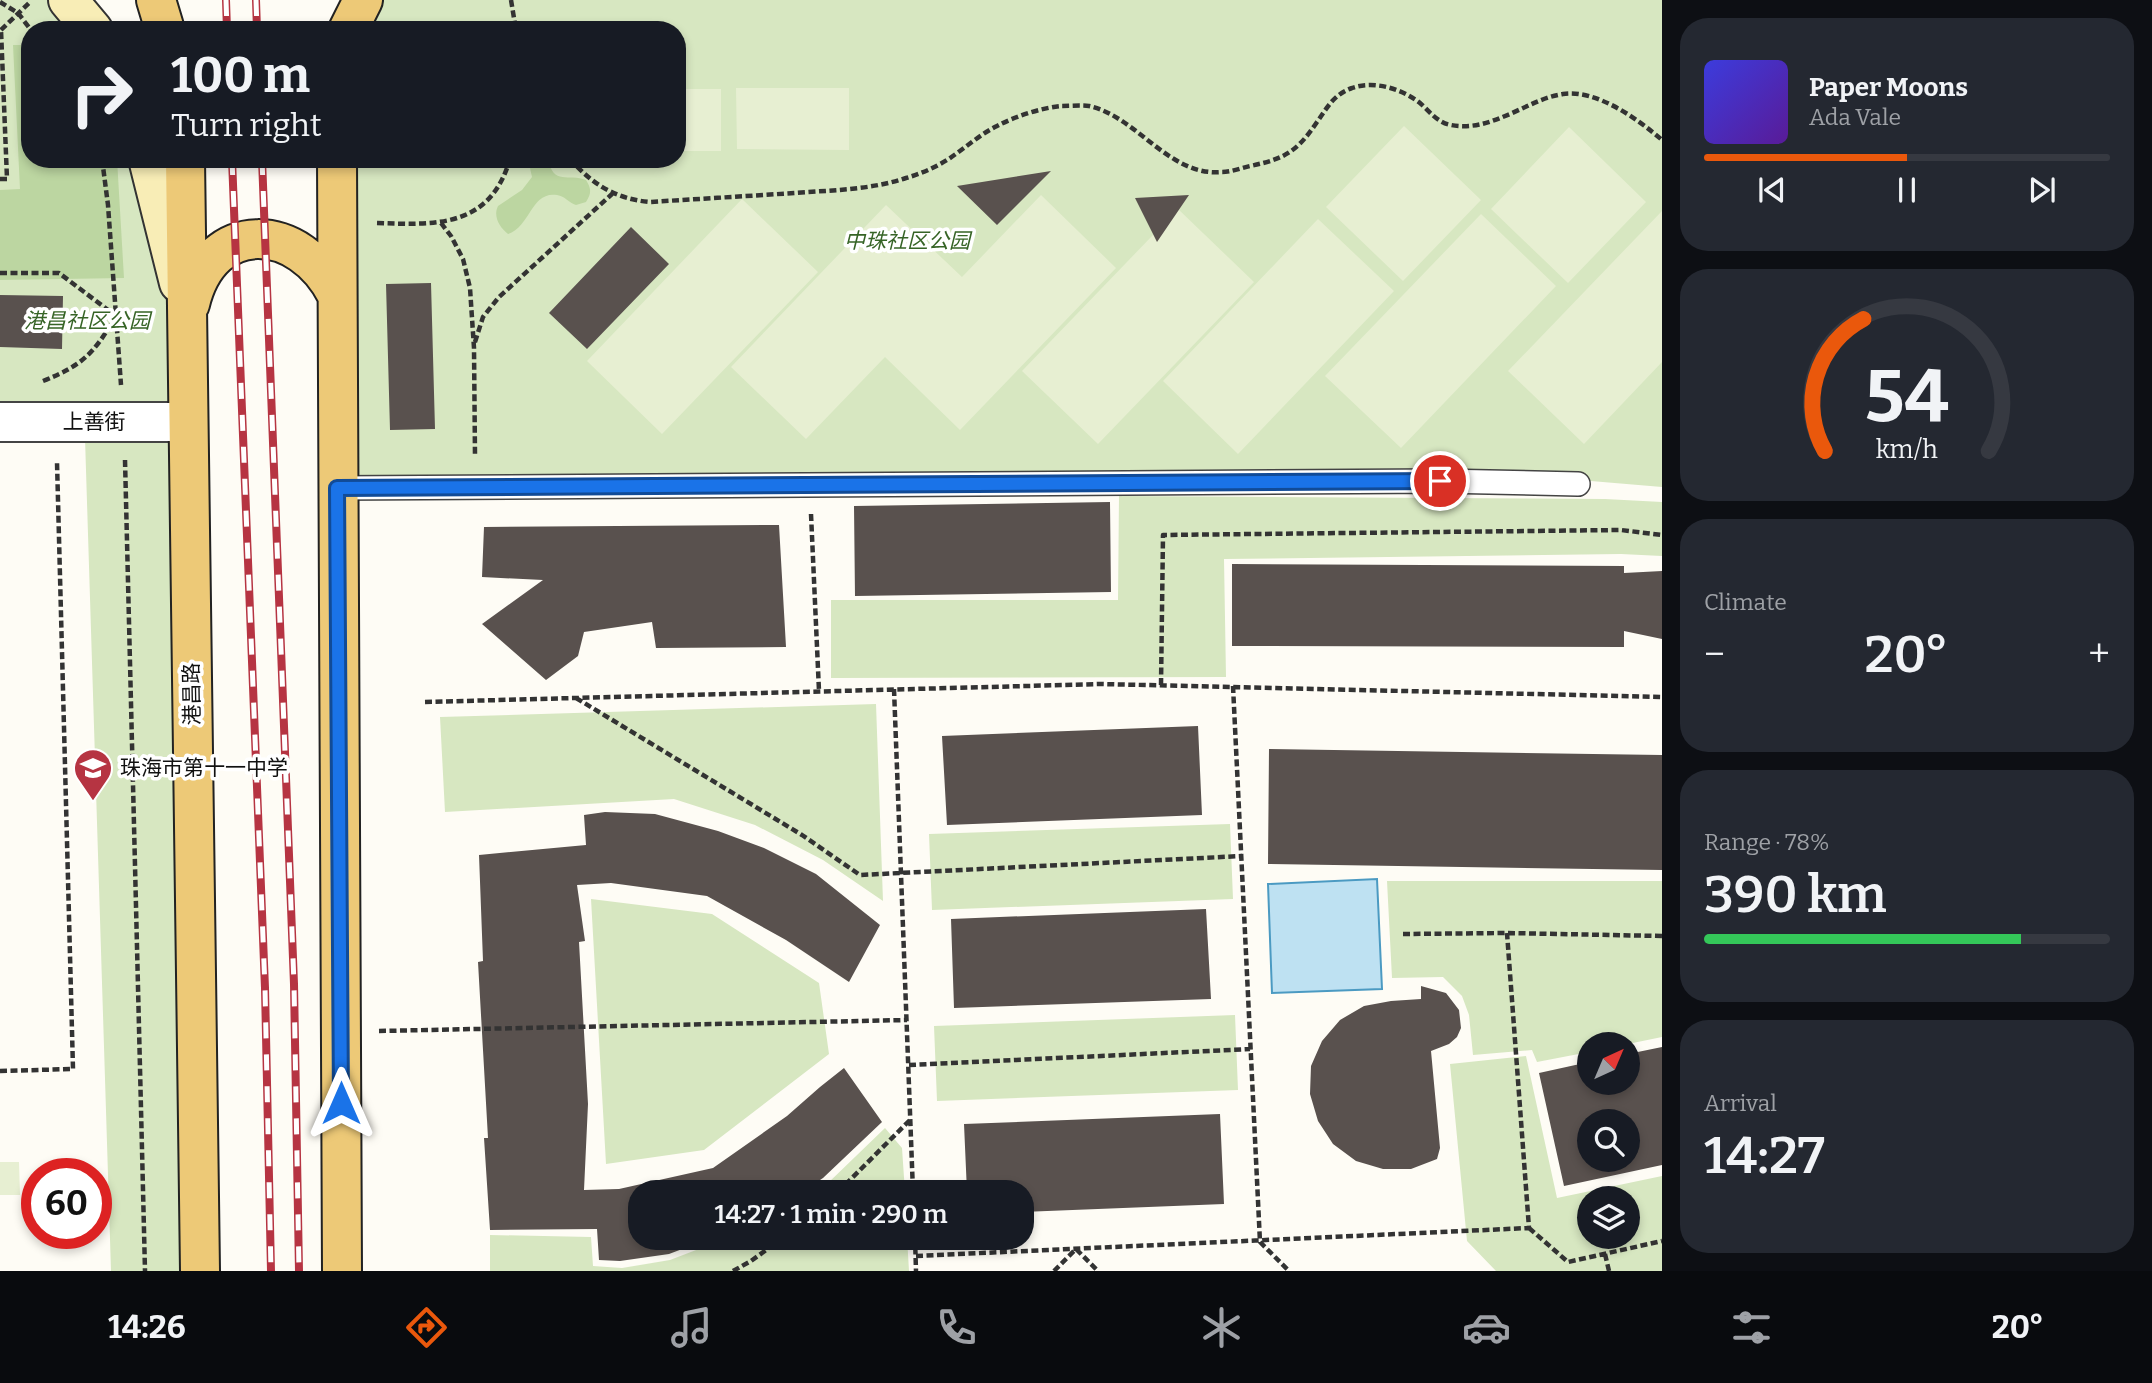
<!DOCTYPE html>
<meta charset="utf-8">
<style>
body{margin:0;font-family:Bitter,"Noto Sans SC",serif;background:#242831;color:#f1f3f6;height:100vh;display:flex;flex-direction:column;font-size:26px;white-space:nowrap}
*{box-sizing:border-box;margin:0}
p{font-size:23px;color:#9ea1a6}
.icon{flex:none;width:38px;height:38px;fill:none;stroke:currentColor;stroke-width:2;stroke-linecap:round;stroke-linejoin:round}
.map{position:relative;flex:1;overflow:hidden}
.sheet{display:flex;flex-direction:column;gap:18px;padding:18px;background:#0d0f14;width:490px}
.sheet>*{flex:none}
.top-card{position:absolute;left:21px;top:21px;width:665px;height:147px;border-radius:28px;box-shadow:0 4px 10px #0003;background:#171b24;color:#f1f3f6;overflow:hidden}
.needle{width:46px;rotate:44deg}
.buttons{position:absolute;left:1577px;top:1032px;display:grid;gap:14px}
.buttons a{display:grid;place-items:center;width:63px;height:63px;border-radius:50%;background:#171b24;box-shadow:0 4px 10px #0003;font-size:35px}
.speed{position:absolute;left:21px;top:1158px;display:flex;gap:14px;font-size:35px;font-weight:700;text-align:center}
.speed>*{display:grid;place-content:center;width:91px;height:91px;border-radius:50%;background:#171b24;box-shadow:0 4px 10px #0003;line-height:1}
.speed .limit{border:10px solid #d22;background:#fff;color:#111}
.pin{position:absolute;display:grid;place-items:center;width:60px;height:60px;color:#fff;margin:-30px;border:4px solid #fff;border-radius:50%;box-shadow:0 2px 7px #0007}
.me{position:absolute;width:77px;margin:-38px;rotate:0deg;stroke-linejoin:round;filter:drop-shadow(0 0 5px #0008)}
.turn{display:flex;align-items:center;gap:24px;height:147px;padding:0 35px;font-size:32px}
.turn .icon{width:91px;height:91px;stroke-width:2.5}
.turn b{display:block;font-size:49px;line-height:60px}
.big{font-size:52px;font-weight:600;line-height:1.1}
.sheet .tile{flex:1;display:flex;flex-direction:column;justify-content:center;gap:10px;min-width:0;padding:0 24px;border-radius:28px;background:#242831}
.sheet .dial{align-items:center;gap:0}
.dial svg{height:182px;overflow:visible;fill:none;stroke:#363941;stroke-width:7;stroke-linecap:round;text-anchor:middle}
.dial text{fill:#f1f3f6;stroke:none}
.song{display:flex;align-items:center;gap:21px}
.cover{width:84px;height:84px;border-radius:10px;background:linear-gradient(135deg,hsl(240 70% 55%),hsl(270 70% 35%))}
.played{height:7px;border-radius:4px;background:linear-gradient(90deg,#ea580c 50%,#363941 50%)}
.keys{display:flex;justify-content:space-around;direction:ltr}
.heat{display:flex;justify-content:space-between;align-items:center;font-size:38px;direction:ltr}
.charge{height:10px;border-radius:5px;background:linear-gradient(90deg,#34c759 78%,#363941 0)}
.trip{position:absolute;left:628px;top:1180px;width:406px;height:70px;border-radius:28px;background:#171b24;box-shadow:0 4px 10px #0003;font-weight:600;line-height:70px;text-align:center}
.tab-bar{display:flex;height:112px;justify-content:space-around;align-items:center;background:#090b0e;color:#9ea1a6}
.tab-bar .icon{width:49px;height:49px}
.tab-bar .current{color:#ea580c}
.tab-bar b{font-size:32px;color:#f1f3f6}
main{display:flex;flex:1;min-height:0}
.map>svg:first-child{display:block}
.green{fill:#d7e7c1;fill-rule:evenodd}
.forest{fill:#bcd6a1}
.pitch{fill:#e7efd2}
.water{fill:#bee1f2;stroke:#4b9ac2;stroke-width:2}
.building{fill:#59514e;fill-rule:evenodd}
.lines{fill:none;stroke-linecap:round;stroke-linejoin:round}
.lane-casing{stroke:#444;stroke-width:26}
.street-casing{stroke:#444;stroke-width:42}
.secondary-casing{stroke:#333;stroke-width:42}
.primary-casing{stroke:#222;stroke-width:42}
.path{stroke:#333;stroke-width:4.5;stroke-dasharray:7 3.5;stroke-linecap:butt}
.lane{stroke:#fff;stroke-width:23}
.street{stroke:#fff;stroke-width:38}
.secondary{stroke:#f8edb6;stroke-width:38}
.primary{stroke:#edc977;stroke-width:38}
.rail-casing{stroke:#b63442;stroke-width:8}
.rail{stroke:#fff;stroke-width:5;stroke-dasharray:16;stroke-linecap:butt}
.route-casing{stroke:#114b97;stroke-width:18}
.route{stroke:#1a73e8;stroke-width:12}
.labels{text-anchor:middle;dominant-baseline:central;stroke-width:7;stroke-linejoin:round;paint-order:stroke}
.park-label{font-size:21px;font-style:italic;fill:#366426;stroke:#fff}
.street-label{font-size:21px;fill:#111;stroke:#fff}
.poi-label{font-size:21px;fill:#111;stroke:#fff;text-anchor:start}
</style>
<main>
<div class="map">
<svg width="1662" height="1271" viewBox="0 0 1662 1271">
<rect width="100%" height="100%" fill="#fefcf5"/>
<path class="green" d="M 0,0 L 53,0 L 81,30 L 30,30 L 30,159 L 136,159 L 177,319 L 180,410 L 0,409 Z
M 369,0 L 1662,0 L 1662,487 L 1579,480 L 345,483 L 342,159 L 677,159 L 677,30 L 353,30 Z
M 85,438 L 173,438 L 188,1271 L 111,1271 Z
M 1119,496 L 1605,499 L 1662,502 L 1662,556 L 1621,554 L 1224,559 L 1226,677 L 831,678 L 831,600 L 1118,600 Z
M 876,704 L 883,901 L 823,860 L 755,825 L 674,799 L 445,812 L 440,717 Z
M 1230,824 L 1233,899 L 932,910 L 929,834 Z
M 1387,881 L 1662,881 L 1662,1037 L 1623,1045 L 1589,1045 L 1589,1052 L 1537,1062 L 1532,1050 L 1473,1055 L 1469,1015 L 1462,996 L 1443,977 L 1392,978 Z
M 591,899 L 712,914 L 819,983 L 829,1054 L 704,1150 L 606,1164 Z
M 1235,1015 L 1238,1090 L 937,1101 L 934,1026 Z
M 1526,1056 L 1557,1198 L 1662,1176 L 1662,1271 L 1496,1271 L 1467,1241 L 1450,1064 ZM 1589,1199 L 1628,1199 L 1628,1237 L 1589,1237 Z
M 885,1128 L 902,1148 L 905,1192 L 815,1192 L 827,1184 Z
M 490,1235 L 591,1237 L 593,1266 L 622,1268 L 670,1260 L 730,1237 L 907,1237 L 909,1271 L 490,1271 Z"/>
<path class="forest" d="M 13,45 L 30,45 L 30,159 L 117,159 L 124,278 L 0,280 L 0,190 L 20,189 Z
M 528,159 L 548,159 C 553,186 569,173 586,180 C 591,188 592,193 586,202 L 576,205 C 569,203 565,196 557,195 C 531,191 531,226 508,234 C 499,227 493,216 498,206 L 522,190 L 532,177 Z"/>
<path class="pitch" d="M 736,88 L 849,88 L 849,150 L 737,149 Z
M 677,89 L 721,89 L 721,151 L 677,151 Z
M 1404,126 L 1481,200 L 1403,281 L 1326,207 Z
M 1569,127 L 1646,202 L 1568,283 L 1491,209 Z
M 1041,195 L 1116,268 L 960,430 L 885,357 L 806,439 L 731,367 L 886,205 L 962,277 Z
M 742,199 L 818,272 L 662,434 L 587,361 Z
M 1178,209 L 1254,282 L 1098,444 L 1022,371 Z
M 1662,211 L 1662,362 L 1584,444 L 1508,371 Z
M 1481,214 L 1556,286 L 1401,448 L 1325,376 Z
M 1318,219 L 1394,291 L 1238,454 L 1163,381 Z
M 0,1162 L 19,1162 L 20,1195 L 0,1195 Z"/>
<path class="water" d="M 1377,879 L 1382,989 L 1272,993 L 1268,884 Z"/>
<path class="building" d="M 1051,171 L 997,225 L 957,186 Z
M 1189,195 L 1157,242 L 1135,198 Z
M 631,227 L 669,264 L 587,349 L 549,313 Z
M 431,283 L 435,429 L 390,430 L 386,284 Z
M 0,295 L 63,296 L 62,349 L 0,347 Z
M 1110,502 L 1111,592 L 855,596 L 854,506 Z
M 779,525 L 786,647 L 656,648 L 652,622 L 584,632 L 578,656 L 546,680 L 482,624 L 543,580 L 482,577 L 484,527 Z
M 1232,564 L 1624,566 L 1624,573 L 1662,571 L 1662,639 L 1624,631 L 1624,647 L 1232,646 Z
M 1198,726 L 1202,815 L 947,825 L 942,736 Z
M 1269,749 L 1662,755 L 1662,870 L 1268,864 Z
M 605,812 L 655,814 L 718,831 L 764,848 L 816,874 L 880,925 L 849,982 L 786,940 L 707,896 L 611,883 L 577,885 L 585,941 L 579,942 L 588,1104 L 584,1190 L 619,1189 L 713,1168 L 787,1116 L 820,1087 L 844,1068 L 882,1122 L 823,1178 L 802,1192 L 640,1192 L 640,1237 L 714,1237 L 669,1254 L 620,1261 L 599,1260 L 597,1229 L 490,1230 L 484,1138 L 488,1138 L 478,962 L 483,961 L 479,855 L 586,845 L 584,815 Z
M 1206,909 L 1211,999 L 954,1008 L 951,919 Z
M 1421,986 L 1446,993 L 1459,1010 L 1461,1028 L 1457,1037 L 1449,1044 L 1431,1051 L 1440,1148 L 1437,1159 L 1411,1169 L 1383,1169 L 1356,1161 L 1333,1144 L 1318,1121 L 1310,1094 L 1311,1066 L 1322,1041 L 1340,1020 L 1364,1006 L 1391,1001 L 1421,999 Z
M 1662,1047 L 1662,1165 L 1564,1186 L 1539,1073 L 1589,1062 L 1589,1083 L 1628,1083 L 1628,1054 ZM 1589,1122 L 1628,1122 L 1628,1160 L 1589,1160 Z
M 1220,1114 L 1224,1204 L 1022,1212 L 1022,1192 L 967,1192 L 964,1124 Z"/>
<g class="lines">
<defs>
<path id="lane" d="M 337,488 L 1440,481 L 1578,484"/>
<path id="street" d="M 0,422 L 188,422"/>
<path id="secondary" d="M 68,0 L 93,30
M 148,159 L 179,283"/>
<path id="primary" d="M 156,0 L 165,30
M 348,30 L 363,0
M 185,159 L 200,1271
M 337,159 L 342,1271
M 190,304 C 211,216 300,222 337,295"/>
</defs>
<use href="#lane" class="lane-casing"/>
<use href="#street" class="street-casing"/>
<use href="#secondary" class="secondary-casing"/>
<use href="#primary" class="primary-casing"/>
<path class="path" d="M 511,0 L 516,30
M 0,2 L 18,13 L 31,30
M 1,30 L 30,2
M 102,159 L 108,205 L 121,385
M 570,159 C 593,185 616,199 650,202 C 698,199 747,196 795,193 C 833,190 870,190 906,178 C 920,174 934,168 947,160 C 964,149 979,135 997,126 C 1016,116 1041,108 1061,106 C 1070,106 1081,105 1089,106 C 1138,117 1169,177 1222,172 C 1231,172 1241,168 1250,166 C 1284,159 1297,152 1317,122 C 1327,108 1334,94 1352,88 C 1374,80 1402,89 1420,103 C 1430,112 1438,123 1451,125 C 1473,129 1491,122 1510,114 C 1528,106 1544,97 1563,94 C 1596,89 1638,119 1662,140
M 0,179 L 7,179 L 1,30
M 377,223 C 436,225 490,228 510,159
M 441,223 L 451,236 L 463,259 L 470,288 L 474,348 L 475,456
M 0,273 L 59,273 L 116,316 L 148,315
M 475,342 L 483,317 L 499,297 L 612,194
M 43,381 C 83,365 93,354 115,318
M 125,460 L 145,1271
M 811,514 L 819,691
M 1161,685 L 1163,535 L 1621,530 L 1662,535
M 1233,686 L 1260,1242 L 1289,1271
M 894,689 L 913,1192
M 576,698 L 802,835 L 860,875 L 1242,856
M 425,702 L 1101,684 L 1662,697
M 1403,934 L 1507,933 L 1662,936
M 379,1031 L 907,1020
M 909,1065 L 1250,1049
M 0,1071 L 73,1069 L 57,462 L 56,462
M 838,1192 L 910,1120
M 1529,1228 L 1568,1262 L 1662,1241
M 915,1237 L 916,1271
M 1605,1254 L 1609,1271
M 916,1256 L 1529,1228 L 1507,933
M 733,1271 L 751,1261 L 784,1237
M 1054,1271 L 1076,1249 L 1098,1271"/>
<use href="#lane" class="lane"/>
<use href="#street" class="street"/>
<use href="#secondary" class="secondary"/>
<use href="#primary" class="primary"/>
<defs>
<path id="rail" d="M 226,0 L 227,30
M 256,0 L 257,30
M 232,159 L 265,988 L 271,1271
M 262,159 L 294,984 L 299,1271"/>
</defs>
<use href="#rail" class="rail-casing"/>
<use href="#rail" class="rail"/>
</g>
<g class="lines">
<defs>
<path id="route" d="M 341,1103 L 337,488 L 1440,481"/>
</defs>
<use href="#route" class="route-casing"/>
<use href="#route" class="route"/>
</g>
<defs>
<symbol id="school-pin" viewBox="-11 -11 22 30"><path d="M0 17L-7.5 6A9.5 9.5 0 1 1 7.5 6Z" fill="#b63442" stroke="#fff"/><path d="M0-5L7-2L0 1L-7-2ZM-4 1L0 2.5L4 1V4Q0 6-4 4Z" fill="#fff"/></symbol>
</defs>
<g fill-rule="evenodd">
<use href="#school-pin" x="71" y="746" width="44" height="60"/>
</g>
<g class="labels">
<g class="park-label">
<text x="907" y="241">中珠社区公园</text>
<text x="87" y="321">港昌社区公园</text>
</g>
<g class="street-label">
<text x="94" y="422">上善街</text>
<text transform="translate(192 694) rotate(-91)">港昌路</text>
</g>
<g class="poi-label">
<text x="120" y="768">珠海市第十一中学</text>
</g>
</g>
</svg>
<div class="buttons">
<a><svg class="needle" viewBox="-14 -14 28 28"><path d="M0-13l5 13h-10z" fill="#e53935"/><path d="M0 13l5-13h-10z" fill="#9ea1a6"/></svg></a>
<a><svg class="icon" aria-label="search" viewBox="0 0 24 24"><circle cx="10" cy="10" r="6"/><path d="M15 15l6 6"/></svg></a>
<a><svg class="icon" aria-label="layers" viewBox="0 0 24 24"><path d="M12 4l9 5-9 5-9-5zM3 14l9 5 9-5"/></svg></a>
</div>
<div class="speed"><div class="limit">60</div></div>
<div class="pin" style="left:1440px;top:481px;background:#d93025"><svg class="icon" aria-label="arrive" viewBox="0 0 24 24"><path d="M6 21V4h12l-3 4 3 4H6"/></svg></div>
<svg class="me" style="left:341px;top:1103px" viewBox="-20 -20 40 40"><path d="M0-17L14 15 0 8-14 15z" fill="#1a73e8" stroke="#fff" stroke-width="4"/></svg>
<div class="trip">14:27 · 1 min · 290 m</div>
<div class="top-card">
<div class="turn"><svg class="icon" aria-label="right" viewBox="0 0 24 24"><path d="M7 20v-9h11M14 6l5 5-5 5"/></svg><div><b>100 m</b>Turn right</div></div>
</div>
</div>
<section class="sheet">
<div class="tile">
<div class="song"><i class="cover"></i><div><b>Paper Moons</b><p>Ada Vale</p></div></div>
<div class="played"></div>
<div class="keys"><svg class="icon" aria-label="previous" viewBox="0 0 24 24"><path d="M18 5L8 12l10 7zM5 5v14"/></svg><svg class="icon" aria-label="pause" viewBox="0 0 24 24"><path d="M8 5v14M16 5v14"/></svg><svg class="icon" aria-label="next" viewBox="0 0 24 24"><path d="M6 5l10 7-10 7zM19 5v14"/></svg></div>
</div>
<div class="tile dial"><svg viewBox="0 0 100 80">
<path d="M14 69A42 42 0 1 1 86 69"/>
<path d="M14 69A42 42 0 0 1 31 11" stroke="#ea580c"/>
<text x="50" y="56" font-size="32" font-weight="700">54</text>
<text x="50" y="72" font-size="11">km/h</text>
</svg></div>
<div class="tile"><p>Climate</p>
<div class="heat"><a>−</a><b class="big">20°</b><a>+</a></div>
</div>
<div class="tile"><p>Range · 78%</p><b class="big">390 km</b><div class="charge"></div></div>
<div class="tile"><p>Arrival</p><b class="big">14:27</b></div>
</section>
</main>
<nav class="tab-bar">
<b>14:26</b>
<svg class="icon current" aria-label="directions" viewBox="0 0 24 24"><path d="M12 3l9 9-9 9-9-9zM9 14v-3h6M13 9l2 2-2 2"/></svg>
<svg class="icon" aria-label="music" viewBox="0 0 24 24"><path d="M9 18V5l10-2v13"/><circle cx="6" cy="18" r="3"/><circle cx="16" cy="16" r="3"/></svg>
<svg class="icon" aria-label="phone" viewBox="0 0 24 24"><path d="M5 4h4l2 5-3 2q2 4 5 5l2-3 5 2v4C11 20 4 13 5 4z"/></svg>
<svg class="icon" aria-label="climate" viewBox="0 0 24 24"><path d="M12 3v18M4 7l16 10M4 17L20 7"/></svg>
<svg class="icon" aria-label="car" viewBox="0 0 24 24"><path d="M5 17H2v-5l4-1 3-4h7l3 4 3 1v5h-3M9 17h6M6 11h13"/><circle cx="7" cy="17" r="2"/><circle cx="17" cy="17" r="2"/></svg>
<svg class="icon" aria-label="filters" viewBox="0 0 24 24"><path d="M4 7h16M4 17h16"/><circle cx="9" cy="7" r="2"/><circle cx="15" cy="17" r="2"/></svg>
<b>20°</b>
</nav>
